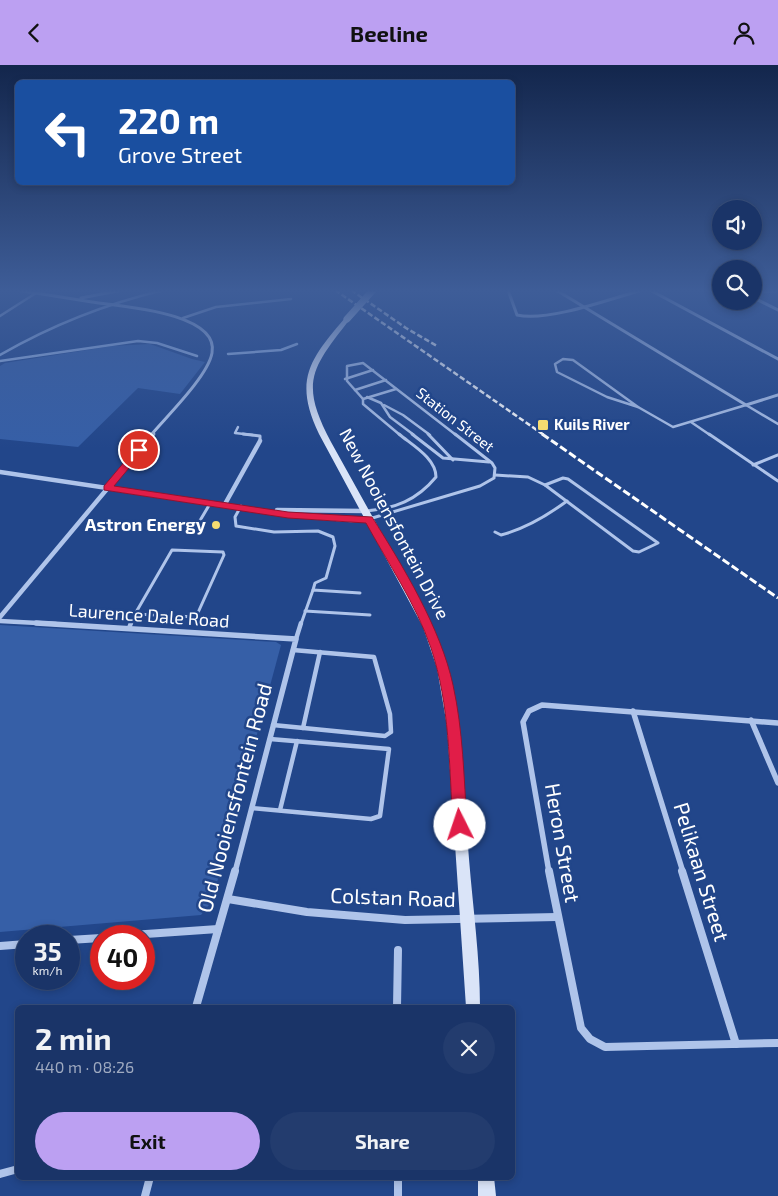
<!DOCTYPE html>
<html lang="en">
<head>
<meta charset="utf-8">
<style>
	:root { --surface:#1a3468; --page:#233c6e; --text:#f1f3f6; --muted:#9faac0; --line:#384f7c; --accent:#bca0f2 }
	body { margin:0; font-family:"Exo 2",sans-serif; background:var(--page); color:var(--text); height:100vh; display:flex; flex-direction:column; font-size:19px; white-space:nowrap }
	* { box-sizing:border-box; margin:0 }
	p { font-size:16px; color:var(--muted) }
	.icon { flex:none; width:28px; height:28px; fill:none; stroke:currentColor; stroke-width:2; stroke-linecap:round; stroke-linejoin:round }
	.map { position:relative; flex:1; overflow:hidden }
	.sheet { position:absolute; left:15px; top:940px; width:500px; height:175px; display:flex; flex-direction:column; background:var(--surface); border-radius:8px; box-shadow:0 2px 8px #0003,0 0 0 1px var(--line) }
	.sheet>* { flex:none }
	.hud { position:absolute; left:15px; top:15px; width:500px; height:105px; border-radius:8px; box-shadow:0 2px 8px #0003,0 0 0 1px var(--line); background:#1a4fa0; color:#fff; overflow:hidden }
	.fabs { position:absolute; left:712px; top:135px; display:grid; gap:10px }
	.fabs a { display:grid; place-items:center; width:50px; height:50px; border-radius:50%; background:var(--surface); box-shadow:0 2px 8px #0003,0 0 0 1px var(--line); font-size:25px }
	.speed { position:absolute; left:15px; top:860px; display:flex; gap:10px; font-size:25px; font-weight:700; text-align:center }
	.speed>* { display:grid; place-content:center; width:65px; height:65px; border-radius:50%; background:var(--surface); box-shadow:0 2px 8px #0003,0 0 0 1px var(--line); line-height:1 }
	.speed small { font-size:12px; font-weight:400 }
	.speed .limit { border:8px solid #d22; background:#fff; color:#111 }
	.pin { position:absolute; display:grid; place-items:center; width:42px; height:42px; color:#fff; margin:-21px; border:2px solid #fff; border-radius:50%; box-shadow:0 1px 5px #0007 }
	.me { position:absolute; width:55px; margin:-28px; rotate:356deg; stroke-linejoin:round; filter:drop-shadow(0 0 4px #0008) }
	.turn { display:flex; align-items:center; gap:18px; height:105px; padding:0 20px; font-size:22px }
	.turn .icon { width:65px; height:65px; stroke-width:2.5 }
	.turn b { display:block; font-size:35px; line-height:42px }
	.round { display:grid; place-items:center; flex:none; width:52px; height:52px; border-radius:26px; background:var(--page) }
	.head { display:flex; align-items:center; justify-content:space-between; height:85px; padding:0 20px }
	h1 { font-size:30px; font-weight:700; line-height:38px }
	.action { display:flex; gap:10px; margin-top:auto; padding:10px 20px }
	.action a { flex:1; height:58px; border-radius:30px; background:var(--accent); color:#111; font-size:20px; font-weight:700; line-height:58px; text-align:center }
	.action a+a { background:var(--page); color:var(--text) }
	header { display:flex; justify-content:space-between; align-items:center; height:65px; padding:0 20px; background:var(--accent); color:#111; font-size:22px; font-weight:700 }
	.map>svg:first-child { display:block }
</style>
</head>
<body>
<header><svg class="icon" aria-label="back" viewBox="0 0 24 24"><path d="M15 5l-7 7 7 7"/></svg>Beeline<svg class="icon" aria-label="person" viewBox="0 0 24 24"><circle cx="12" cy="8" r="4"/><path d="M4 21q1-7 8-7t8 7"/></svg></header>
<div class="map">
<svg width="778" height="1131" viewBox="0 0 778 1131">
	<rect width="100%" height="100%" fill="#22468a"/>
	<!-- green -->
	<g fill="#365fa7">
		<polygon points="150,279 192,294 205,297 180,329 138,323 78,382 0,374 0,301 5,298 112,281"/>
		<polygon points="0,560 276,577 281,580 212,836 201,850 0,867"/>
	</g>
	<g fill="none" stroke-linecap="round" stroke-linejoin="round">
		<!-- stream -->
		<g stroke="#a3beeb" stroke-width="2.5">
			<polyline points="228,289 281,285 297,279"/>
			<path d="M 0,290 C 52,260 105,239 164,225"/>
			<polyline points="0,296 138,276 157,278 197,291"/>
		</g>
		<!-- lane-far2 -->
		<g stroke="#afc4ea" stroke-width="2.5">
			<polyline points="764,227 778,226"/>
			<polyline points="0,251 36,228"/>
			<polyline points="183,253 216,242 291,234"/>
			<polygon points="563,294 573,295 638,342 607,332 557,307 555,299"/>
			<polyline points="345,314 373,305"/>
			<polyline points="396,324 363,334 363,339 400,370"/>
			<polyline points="355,325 386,315"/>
			<polyline points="367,332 381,338 390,352 414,370"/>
			<polyline points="363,334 347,316 347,301 363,298 456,370"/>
			<polyline points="384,340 403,350 430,370"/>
			<polyline points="638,342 673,362 746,340 778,359"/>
			<polyline points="691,357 710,370"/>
			<polyline points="238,362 235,368 253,370"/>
		</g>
		<!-- lane-far1 -->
		<g stroke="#afc4ea" stroke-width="3">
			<polyline points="243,369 260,371 260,376"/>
			<polyline points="412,369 443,393 489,397"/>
			<polyline points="428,369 453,395"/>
			<polyline points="709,369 778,416"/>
			<polyline points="753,400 778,390"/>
			<polyline points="495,410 528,412 545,420"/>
			<polygon points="563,413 568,414 658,478 639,487 633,486 545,420"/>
			<polyline points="241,441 235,452 236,461 274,467 318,466 333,472 335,481 326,513 315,518 313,525"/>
			<path d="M 365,446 C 395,444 417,435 436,412 C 436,393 412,380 399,369"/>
			<polyline points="369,454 480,421 494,413 495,403 492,398 455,369"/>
			<polyline points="195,464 211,437"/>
			<path d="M 495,467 L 501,470 C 524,464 548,450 567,436"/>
			<polygon points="172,485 223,487 224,490 196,552 135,549"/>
			<polyline points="305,546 370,550"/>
			<polyline points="131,559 135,549"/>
			<polyline points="301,559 313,525 360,528"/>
		</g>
		<!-- lane -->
		<g stroke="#afc4ea" stroke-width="4.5">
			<polyline points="129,563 131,558"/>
			<polyline points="296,574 301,558"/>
			<polyline points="273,660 385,671 391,667 390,649 374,592 293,585"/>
			<polyline points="303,663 320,587"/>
			<polyline points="252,743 371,754 380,751 389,684 270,674"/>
			<polyline points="280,745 297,676"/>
		</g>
		<!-- street-far3 -->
		<g stroke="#afc4ea" stroke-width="3">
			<path d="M 17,225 C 42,229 67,233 92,237 C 118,241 220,247 212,288 C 208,311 167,351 151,370"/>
			<path d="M 508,225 L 517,250 C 548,257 610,234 642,225"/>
			<polyline points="556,225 746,340 778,330"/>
			<polyline points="650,225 778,294"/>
			<polyline points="81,233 122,225"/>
			<polyline points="754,233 778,245"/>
		</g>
		<!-- street-far2 -->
		<g stroke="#afc4ea" stroke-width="4.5">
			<polyline points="0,407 288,450 351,455 369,454"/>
			<polyline points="225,439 260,376"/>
			<polyline points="277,445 364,446"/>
			<polyline points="0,552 153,369"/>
			<polyline points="0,556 56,559"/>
		</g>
		<!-- street-far1 -->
		<g stroke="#afc4ea" stroke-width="5.5">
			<polyline points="36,558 296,574 235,807"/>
			<polyline points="633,646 683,807"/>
			<polyline points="751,655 778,718"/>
			<polyline points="549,807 523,657 529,646 542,640 778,658"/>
		</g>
		<!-- street -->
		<g stroke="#afc4ea" stroke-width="8">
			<polyline points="549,806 581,963 590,974 605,982 778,978"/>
			<polyline points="682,806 736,979"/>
			<polyline points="228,834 307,847 405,855 557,852"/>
			<polyline points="117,871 218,864"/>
			<polyline points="69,875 101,873"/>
			<polyline points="0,881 26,879"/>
			<polyline points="196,942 235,806"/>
			<polyline points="397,942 398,885"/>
			<polyline points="0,1109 18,1104"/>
			<polyline points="398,1112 398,1131"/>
			<polyline points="145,1131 150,1112"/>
		</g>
		<!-- secondary -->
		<g fill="#dae4f8" fill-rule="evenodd">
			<path d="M 345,253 L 350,254 C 312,303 299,317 331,377 L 426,548 C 463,624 462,711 469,794 C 473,843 480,893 480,942 L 466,942 L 447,661 L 437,603 L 423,562 L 319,369 C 293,315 310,294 345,253 Z"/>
			<polygon points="478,1112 494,1112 496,1131 478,1131"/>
		</g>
		<!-- rail-far1 -->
		<g stroke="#fff" stroke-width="2.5" stroke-dasharray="5.5 2.5" stroke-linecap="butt">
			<polyline points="335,225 544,370"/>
			<polyline points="351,225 406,263 437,281"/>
		</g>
		<!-- rail -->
		<polyline stroke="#fff" stroke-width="3" stroke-dasharray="8 3" stroke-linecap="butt" points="542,369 778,533"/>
		<!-- secondary-bridge -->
		<polyline stroke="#dae4f8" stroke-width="7" points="347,254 373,225"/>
	</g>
	<!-- sky -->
	<linearGradient id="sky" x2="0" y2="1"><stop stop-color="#13264c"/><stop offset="0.59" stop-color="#3e5d98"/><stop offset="1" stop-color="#3e5d98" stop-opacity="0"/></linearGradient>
	<rect width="778" height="383" fill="url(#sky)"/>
	<!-- route -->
	<path fill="#e11d48" stroke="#92132f" d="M 139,382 L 144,385 L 114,421 L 288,447 L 372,452 C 403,501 441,564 453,620 C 463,665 464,713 467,760 L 465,764 L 460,766 L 455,764 L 453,760 C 449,700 450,640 431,583 C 416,539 388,498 366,458 L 288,453 L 104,425 L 104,421 L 136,383 Z"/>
	<!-- markers -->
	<g fill="#f6dc71" stroke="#22468a" stroke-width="2">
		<rect x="537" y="354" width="12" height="12" rx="2.5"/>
		<circle cx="216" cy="460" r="5"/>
	</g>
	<g text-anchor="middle" stroke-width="5" stroke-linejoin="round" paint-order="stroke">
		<!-- far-street labels -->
		<g font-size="15" fill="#fff" stroke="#22468a">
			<text transform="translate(455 355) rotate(38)" y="5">Station Street</text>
		</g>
		<!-- far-poi labels -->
		<g font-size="15" font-weight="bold" fill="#fff" stroke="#22468a" text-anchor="start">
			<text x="554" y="365">Kuils River</text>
		</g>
		<!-- street labels -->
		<g font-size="18" fill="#fff" stroke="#22468a">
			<text transform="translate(394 459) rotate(62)" y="6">New Nooiensfontein Drive</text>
			<text transform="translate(149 551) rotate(4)" y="6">Laurence Dale Road</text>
		</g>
		<!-- poi labels -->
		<g font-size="18" font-weight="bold" fill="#fff" stroke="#22468a" text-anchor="end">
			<text x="206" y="466">Astron Energy</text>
		</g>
		<!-- near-street labels -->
		<g font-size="21" fill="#fff" stroke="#22468a">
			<text transform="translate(235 733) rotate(-75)" y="7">Old Nooiensfontein Road</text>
			<text transform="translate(562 778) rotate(80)" y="7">Heron Street</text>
			<text transform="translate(701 807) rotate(73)" y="7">Pelikaan Street</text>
			<text transform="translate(393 833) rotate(2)" y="7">Colstan Road</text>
		</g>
	</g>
</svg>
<div class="fabs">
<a><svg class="icon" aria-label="sound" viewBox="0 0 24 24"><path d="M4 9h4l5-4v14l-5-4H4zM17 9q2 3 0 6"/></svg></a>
<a><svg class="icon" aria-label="search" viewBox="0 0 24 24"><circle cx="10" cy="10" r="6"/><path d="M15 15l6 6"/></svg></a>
</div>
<div class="speed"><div>35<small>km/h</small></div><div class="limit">40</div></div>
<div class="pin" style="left:139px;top:385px;background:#d93025"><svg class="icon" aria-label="arrive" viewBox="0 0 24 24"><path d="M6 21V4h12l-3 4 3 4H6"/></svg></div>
<svg class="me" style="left:460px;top:760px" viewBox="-20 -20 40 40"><circle r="19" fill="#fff"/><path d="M0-13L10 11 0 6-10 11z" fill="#e11d48"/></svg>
<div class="hud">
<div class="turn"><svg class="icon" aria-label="left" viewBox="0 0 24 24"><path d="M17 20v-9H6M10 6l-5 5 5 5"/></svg><div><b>220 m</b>Grove Street</div></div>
</div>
<section class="sheet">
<div class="head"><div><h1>2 min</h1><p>440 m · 08:26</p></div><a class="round"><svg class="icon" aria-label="close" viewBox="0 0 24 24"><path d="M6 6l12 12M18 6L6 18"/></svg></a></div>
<div class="action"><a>Exit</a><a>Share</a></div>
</section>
</div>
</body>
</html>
